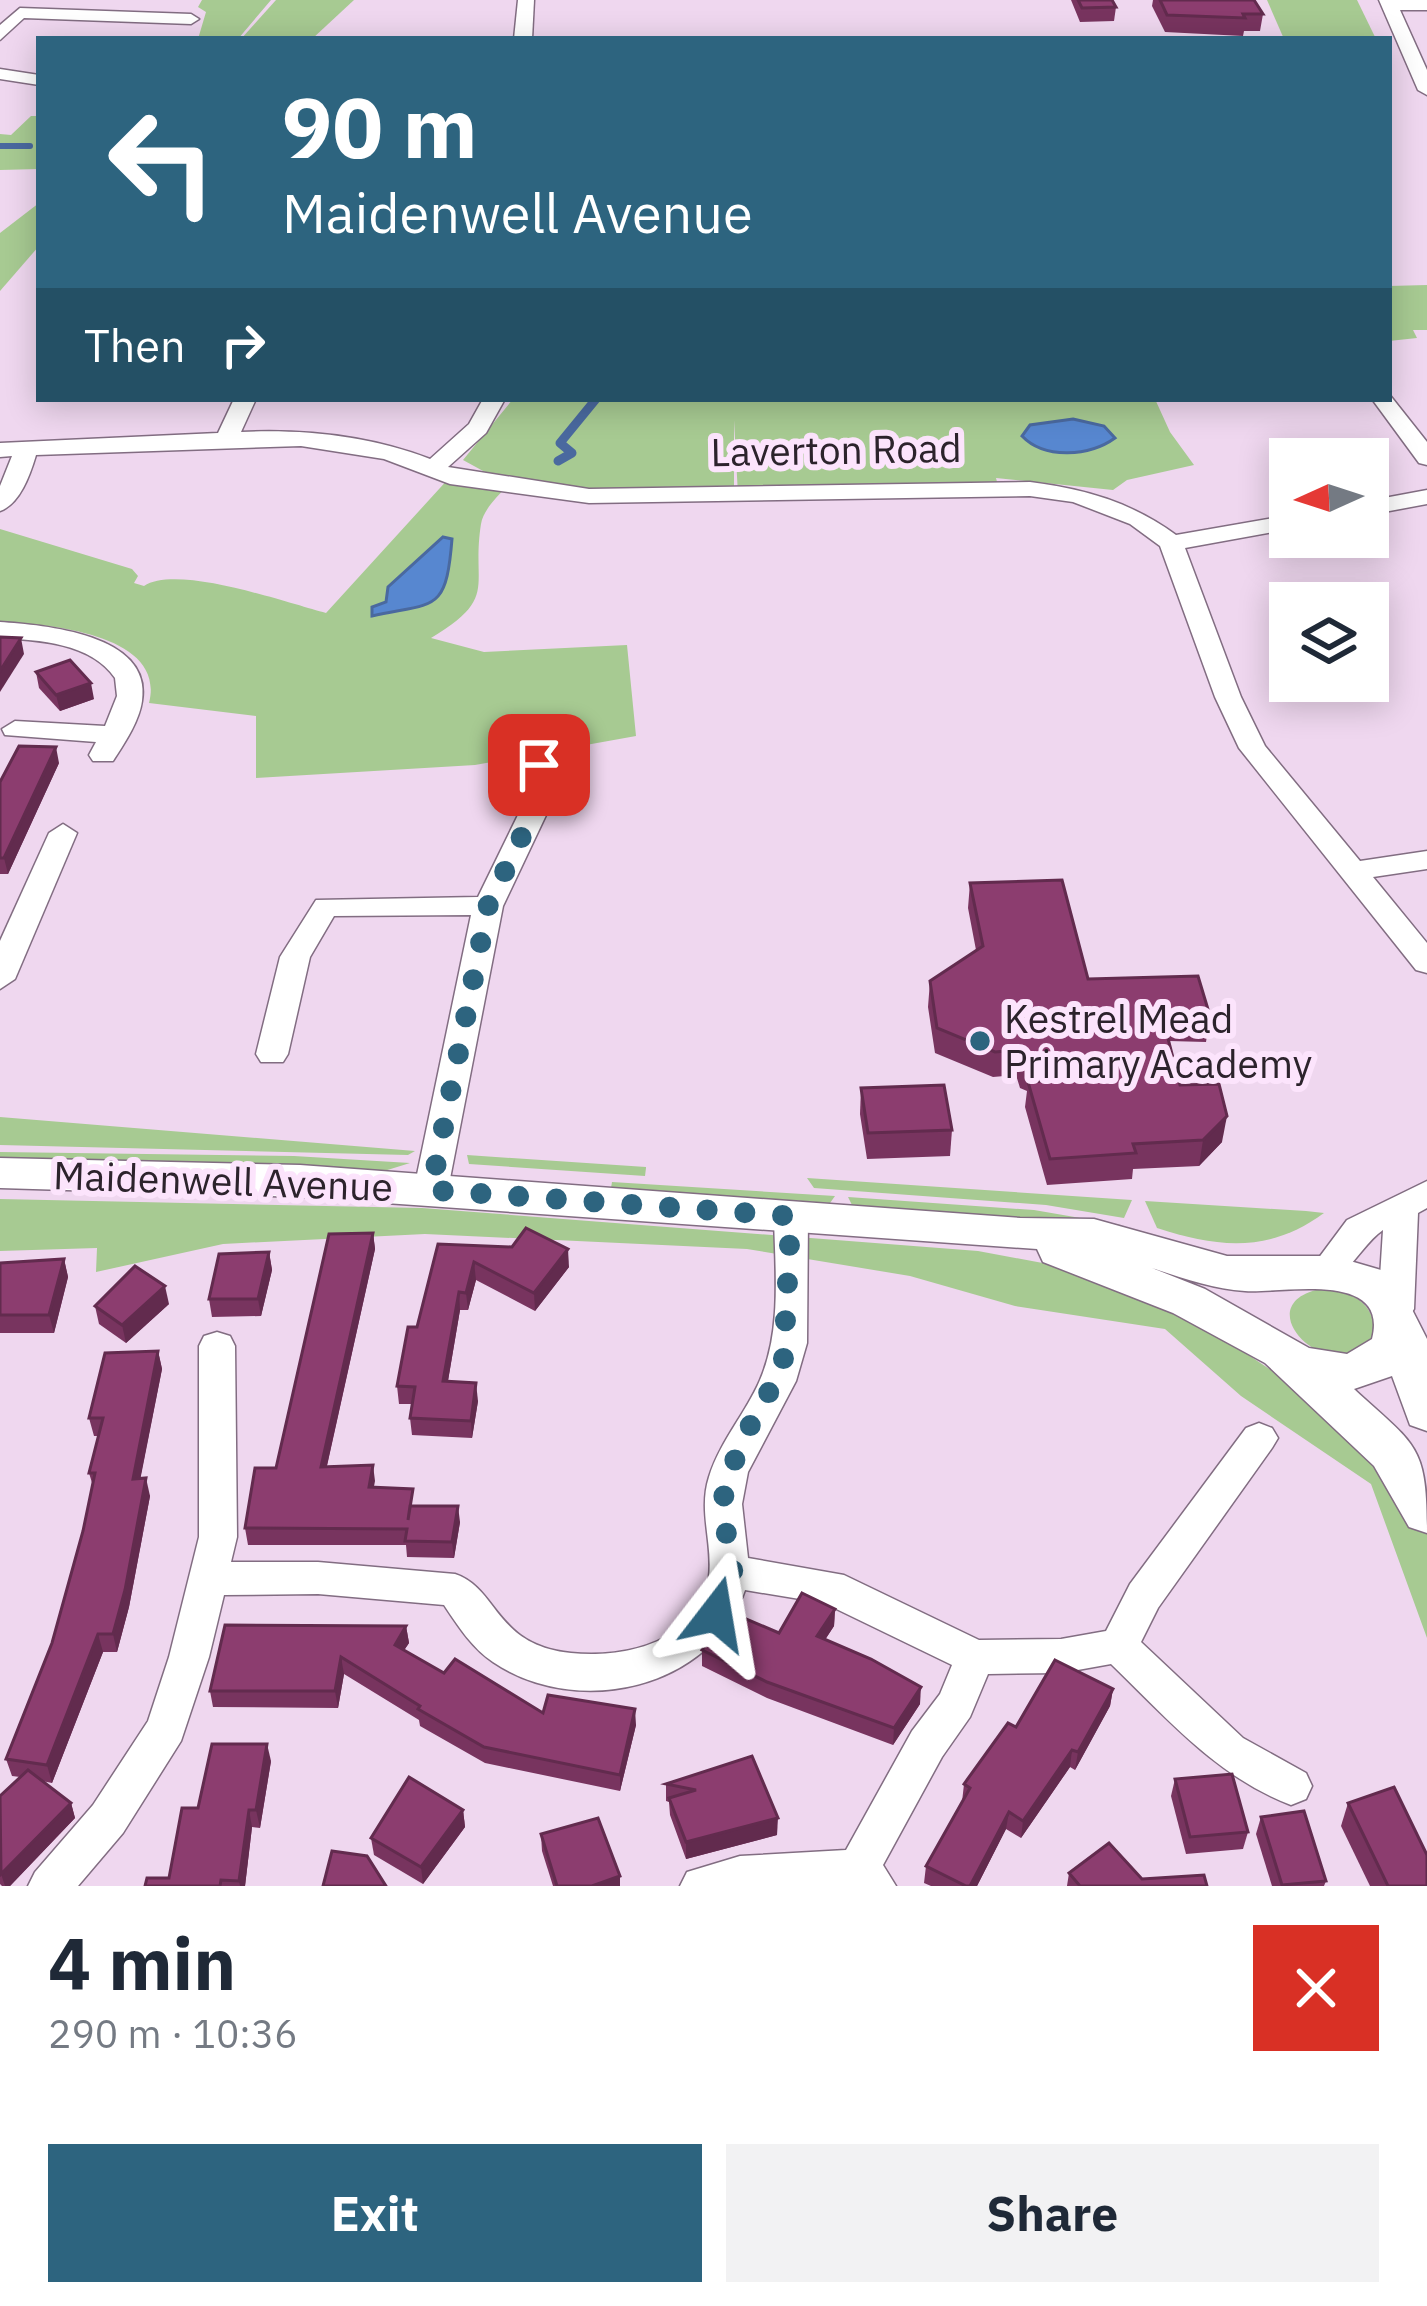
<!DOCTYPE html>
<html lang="en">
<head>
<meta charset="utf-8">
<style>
	:root { --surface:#fff; --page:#f2f2f3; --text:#1f2937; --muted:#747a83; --accent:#2d647f }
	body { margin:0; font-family:"IBM Plex Sans",sans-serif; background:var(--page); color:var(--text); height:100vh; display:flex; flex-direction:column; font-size:45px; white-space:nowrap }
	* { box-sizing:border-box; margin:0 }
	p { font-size:39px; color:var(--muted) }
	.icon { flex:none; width:66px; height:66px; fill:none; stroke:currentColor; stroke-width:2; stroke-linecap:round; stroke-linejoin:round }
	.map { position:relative; height:1886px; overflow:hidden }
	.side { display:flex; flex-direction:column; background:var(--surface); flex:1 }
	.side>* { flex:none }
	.guide { position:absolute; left:36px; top:36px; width:1356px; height:366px; border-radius:0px; box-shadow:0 6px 30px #0003; background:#2d647f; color:#fff; overflow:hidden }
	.needle { width:78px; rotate:267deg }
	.controls { position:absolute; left:1269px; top:438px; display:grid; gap:24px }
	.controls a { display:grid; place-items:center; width:120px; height:120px; border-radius:0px; background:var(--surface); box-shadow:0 6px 30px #0003; font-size:60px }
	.pin { position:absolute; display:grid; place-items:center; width:102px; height:102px; color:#fff; margin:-51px; border-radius:24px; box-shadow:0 6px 18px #0006 }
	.me { position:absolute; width:132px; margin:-66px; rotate:14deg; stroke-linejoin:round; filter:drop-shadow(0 0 9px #0008) }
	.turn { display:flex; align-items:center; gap:42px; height:252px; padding:0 48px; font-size:54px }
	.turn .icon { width:156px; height:156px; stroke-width:2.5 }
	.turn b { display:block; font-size:84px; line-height:102px }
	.then { display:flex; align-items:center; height:114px; padding:0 48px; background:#0003; gap:24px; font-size:45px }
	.round { display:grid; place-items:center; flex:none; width:126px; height:126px; border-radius:0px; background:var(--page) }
	.headline { display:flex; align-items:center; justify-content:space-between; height:204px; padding:0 48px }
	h1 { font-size:72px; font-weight:700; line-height:90px }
	.action { display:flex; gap:24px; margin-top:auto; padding:24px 48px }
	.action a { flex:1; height:138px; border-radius:0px; background:var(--accent); color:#fff; font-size:48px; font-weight:700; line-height:138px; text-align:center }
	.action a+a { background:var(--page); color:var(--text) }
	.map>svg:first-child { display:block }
</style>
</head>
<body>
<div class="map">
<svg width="1427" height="1886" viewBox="0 0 1427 1886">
	<rect width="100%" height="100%" fill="#efd7ef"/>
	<!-- green -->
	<g fill="#a7ca92">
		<polygon points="202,0 271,0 238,39 198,39 206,12 198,7"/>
		<polygon points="276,0 354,0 312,39 241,39"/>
		<polygon points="1267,0 1357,0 1376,39 1284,39"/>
		<polygon points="31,116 39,116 39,169 0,170 0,134 11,135"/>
		<polygon points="39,203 39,246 0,291 0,233"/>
		<polygon points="1427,285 1427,330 1413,330 1417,338 1389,341 1389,286"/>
		<path d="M 513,399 L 1155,399 L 1170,432 L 1194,465 L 1127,480 L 1113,490 L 996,478 L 999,489 L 738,495 L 734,420 L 734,495 L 508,485 C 498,496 483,510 481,524 C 471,588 499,597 431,638 L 484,652 L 627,645 L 636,736 L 475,765 L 256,778 L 256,716 L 149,703 C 167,633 45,624 0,622 L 0,529 L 132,569 L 138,576 L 134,583 L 144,586 C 178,564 287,603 326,613 L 450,477 L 505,483 L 463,460 Z"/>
		<polygon points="0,1117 415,1151 408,1155 0,1145"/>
		<polygon points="0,1152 294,1156 410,1163 381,1172 166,1162 0,1160"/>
		<polygon points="467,1155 646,1167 646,1168 645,1176 469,1164"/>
		<polygon points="807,1178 1132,1200 1124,1218 1046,1205 814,1188"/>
		<polygon points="612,1182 835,1196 830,1203 611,1188"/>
		<polygon points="848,1197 1034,1210 1121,1225 1118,1233 1017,1217 852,1205"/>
		<polygon points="0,1199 422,1208 978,1251 1080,1270 1205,1326 1328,1408 1398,1469 1427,1510 1427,1638 1371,1484 1241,1396 1165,1329 1015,1306 910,1276 747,1249 425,1234 223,1244 96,1272 97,1248 0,1251"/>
		<path d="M 1145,1201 L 1306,1211 L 1324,1213 C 1270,1253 1218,1248 1157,1228 Z"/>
		<path d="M 1320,1289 C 1353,1290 1377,1304 1375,1339 C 1368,1343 1358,1352 1350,1354 C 1309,1366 1255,1303 1320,1289 Z"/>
	</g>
	<!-- water -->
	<g fill="#5787d0" stroke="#4a699f" stroke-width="3">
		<path d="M 1073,419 L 1104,426 L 1115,438 C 1090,456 1045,460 1022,436 L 1030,425 Z"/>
		<path d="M 443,537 L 452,539 C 446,614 435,602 372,616 L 372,607 L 386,602 L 388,587 Z"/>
	</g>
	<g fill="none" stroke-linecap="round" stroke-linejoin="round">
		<!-- stream-far1 -->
		<polyline stroke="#4a699f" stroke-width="6" points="0,146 30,146"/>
		<!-- stream -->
		<polyline stroke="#4a699f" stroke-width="9" points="558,461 572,453 560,443 596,399"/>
		<!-- minor casing -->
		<g stroke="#826d82" stroke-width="3">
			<g id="minor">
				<polygon points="518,0 534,0 532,39 514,39"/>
				<polygon points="1379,0 1427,0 1427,10 1400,10 1427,70 1427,95 1418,90"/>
				<polygon points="20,8 191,14 199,19 191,24 24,18 0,40 0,25"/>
				<polygon points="0,69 39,75 39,85 0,79"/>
				<polygon points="1389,394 1427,442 1427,465 1419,463 1372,399 1389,399"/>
				<path d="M 234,399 L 256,399 L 241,432 C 304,429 370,436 430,459 L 469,424 L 483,399 L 505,399 L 486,433 L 448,467 L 589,489 L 1030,482 C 1085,489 1131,502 1176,535 L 1290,515 L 1290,529 L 1185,548 L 1241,697 L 1265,746 L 1360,861 L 1427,851 L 1427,869 L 1373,877 L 1427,943 L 1427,973 L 1416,970 L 1239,748 L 1215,697 L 1160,546 L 1130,524 L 1073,502 L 1030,496 L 589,503 L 450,484 L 384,459 L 301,446 L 36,455 C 30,475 20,504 0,511 L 0,486 L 12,456 L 0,457 L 0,443 L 218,433 Z"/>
				<polygon points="1427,490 1427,504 1368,515 1368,501"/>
				<path d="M 0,622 C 44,625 153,634 142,701 C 139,722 124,744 113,761 L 93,761 L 89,755 L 96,742 L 5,735 L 2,729 L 15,721 L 105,726 L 117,696 L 115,678 C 91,643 39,640 0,638 Z"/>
				<polygon points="520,732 530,734 553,765 547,813 503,906 448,1189 443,1197 419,1197 414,1189 471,915 334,916 310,957 288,1054 283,1062 261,1062 256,1054 280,957 316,900 478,897 519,813 525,765 506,740"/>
				<polygon points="63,824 77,833 15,979 0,989 0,941 49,833"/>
				<path d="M 1427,1181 L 1427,1208 L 1418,1213 L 1414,1309 L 1408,1318 L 1396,1322 L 1384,1318 L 1378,1309 L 1383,1230 C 1359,1246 1344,1289 1314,1280 L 1309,1271 L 1347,1220 Z"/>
				<path d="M 791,1204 L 803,1207 L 808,1216 L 807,1343 L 796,1381 L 748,1472 L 742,1504 L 748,1558 L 844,1575 L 979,1640 L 1061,1639 L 1106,1631 L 1130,1584 L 1246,1428 L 1259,1423 L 1272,1428 L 1278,1438 L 1272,1448 L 1158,1608 L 1141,1642 L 1243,1738 L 1306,1773 L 1312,1786 L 1306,1799 L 1291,1805 C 1217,1777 1167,1718 1111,1664 L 1061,1673 L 988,1674 L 970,1717 L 942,1757 L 883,1865 L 896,1886 L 680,1886 L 687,1872 L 740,1856 L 846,1850 L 912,1731 L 940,1694 L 952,1665 L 824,1603 L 745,1590 C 712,1689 577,1719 493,1662 C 472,1648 458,1626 444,1605 L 318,1594 L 224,1595 L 209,1657 L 181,1741 L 123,1833 L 78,1886 L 28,1886 L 35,1872 L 93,1805 L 148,1721 L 169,1657 L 199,1537 L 199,1346 L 204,1336 L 217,1332 L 230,1336 L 235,1346 L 237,1537 L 231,1562 L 318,1562 L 455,1574 C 499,1589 494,1645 571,1653 C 625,1659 701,1641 709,1577 C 713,1543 698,1511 709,1477 C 720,1441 746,1413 760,1380 C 782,1329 775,1270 774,1216 L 779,1207 Z"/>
			</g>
		</g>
		<!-- tertiary casing -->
		<g stroke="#826d82" stroke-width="3">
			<path id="tertiary" d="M 0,1158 L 300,1165 L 1020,1218 L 1094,1219 L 1227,1256 L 1333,1256 L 1381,1270 L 1397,1280 L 1427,1339 L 1427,1431 L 1410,1425 L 1392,1376 L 1354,1389 C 1417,1447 1427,1444 1427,1533 L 1409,1527 L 1374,1466 L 1265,1363 L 1173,1313 L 1043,1262 L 1037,1249 L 300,1197 L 0,1188 ZM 1152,1268 C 1182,1278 1213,1289 1245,1291 C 1280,1294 1390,1269 1372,1339 L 1347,1354 L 1309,1348 L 1205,1289 Z"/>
		</g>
		<!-- minor -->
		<use href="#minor" fill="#fff" fill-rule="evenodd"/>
		<!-- tertiary -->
		<use href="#tertiary" fill="#fff" fill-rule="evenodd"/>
	</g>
	<!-- wall -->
	<g fill="#78345f">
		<polygon points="1071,0 1112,0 1116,7 1114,21 1080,22"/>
		<polygon points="1153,0 1254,0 1263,14 1260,31 1244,31 1243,36 1165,32 1152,6"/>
		<polygon points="36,672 94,699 60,711 39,688"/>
		<polygon points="59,763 8,874 0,874 0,782"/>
		<polygon points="970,883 1088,979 1210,1016 1206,1042 1169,1041 1180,1085 1222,1142 1199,1166 1133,1169 1132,1179 1047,1185 1025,1107 1027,1091 1020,1088 1016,1075 993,1077 935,1053 928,1007 930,981 976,950 968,908"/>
		<polygon points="861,1088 952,1130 950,1156 867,1159 860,1114"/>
		<polygon points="373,1233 375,1249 327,1466 373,1465 374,1487 414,1506 460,1522 454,1558 407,1557 406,1545 248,1545 245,1528 276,1468"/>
		<polygon points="438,1244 569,1267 535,1311 476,1280 468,1310 460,1310 448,1381 478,1401 472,1438 412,1435 410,1418 412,1404 399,1404 397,1386 417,1327"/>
		<polygon points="269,1252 272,1270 261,1316 212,1317 209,1299"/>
		<polygon points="64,1259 68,1277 54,1333 0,1333 0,1263"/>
		<polygon points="169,1304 126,1343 99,1324 95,1306"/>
		<polygon points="158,1351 162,1369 140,1479 150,1496 129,1607 117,1652 103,1652 52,1783 42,1781 71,1803 75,1818 10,1886 2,1886 0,1884 0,1796 20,1777 12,1776 6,1759 52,1643 83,1531 93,1486 89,1473 99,1436 94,1436 89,1418"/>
		<polygon points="835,1609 834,1626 825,1640 920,1704 893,1745 767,1698 702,1666 702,1650 779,1633"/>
		<polygon points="406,1626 409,1643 404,1650 444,1673 543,1713 636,1725 620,1791 485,1763 420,1726 419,1720 344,1674 338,1708 213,1707 210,1691"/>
		<polygon points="1113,1689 1110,1706 1075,1770 1070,1767 1021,1838 1006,1829 977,1886 931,1886 924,1883 926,1866 962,1802 964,1784 1016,1727"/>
		<polygon points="752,1756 777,1835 686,1859 670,1815 669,1802 666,1801 666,1784"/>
		<polygon points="271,1761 260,1828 252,1827 245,1886 145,1886 169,1878"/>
		<polygon points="1175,1779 1248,1832 1243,1849 1186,1854 1171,1796"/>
		<polygon points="1348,1803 1427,1886 1370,1886 1341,1826"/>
		<polygon points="463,1810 465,1827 423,1884 374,1855 371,1838"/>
		<polygon points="1261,1817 1326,1881 1324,1886 1272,1886 1256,1834"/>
		<polygon points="541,1834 620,1886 553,1886 542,1851"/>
		<polygon points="1069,1873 1142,1879 1207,1886 1067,1886"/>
	</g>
	<!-- shaded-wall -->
	<g fill="#622b4e">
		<polygon points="21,638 24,654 0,692 0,671"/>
		<polygon points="91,683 94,699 60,711 56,695"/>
		<polygon points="56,747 59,763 8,874 4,858"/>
		<polygon points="1227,1116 1222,1142 1199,1166 1203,1140"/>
		<polygon points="373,1233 375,1249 323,1483 321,1467"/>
		<polygon points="568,1249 569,1267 535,1311 534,1293"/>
		<polygon points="269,1252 272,1270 261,1316 258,1299"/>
		<polygon points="64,1259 68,1277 54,1333 49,1315"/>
		<polygon points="474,1262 476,1280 468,1310 466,1293"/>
		<polygon points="165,1286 169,1304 126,1343 122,1325"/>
		<polygon points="459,1292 460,1310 445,1398 443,1381"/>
		<polygon points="158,1351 162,1369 137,1496 133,1479"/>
		<polygon points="476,1383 478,1401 472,1438 471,1421"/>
		<polygon points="373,1465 375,1481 371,1503 369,1487"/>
		<polygon points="146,1478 150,1496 129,1607 117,1652 113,1634"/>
		<polygon points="458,1506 460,1522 454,1558 452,1542"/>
		<polygon points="835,1609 834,1626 816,1653 817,1636"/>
		<polygon points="406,1626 409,1643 397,1661 395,1645"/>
		<polygon points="98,1634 103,1652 52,1783 47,1765"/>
		<polygon points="341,1657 344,1674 338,1708 335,1691"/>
		<polygon points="921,1687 920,1704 893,1745 894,1728"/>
		<polygon points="1113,1689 1110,1706 1075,1770 1078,1752"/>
		<polygon points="635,1709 636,1725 620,1791 620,1775"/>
		<polygon points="267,1744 271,1761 260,1828 256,1810"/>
		<polygon points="1072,1750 1070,1767 1021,1838 1023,1821"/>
		<polygon points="71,1803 75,1818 10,1886 5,1886 1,1874"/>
		<polygon points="249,1810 252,1827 245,1886 240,1886 239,1881"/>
		<polygon points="463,1810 465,1827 423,1884 421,1867"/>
		<polygon points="1009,1812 1006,1829 977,1886 970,1886"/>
		<polygon points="778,1818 777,1835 686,1859 686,1842"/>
		<polygon points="620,1876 620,1886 592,1886"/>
	</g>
	<!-- building -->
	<g fill="#8c3d6f" stroke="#622b4e" stroke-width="3">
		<polygon points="1078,0 1112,0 1116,7 1082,8"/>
		<polygon points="1160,0 1254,0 1263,14 1243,14 1245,18 1167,15"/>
		<polygon points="0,637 21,638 0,671"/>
		<polygon points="70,660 91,683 56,695 36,672"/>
		<polygon points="19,746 56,747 4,858 0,858 0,782"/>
		<polygon points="1062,880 1088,979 1198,976 1210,1016 1162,1015 1180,1085 1219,1084 1227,1116 1203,1140 1133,1144 1136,1153 1050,1159 1028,1082 1065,1080 1023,1063 1019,1050 995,1052 937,1028 930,981 983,946 970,883"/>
		<polygon points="944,1085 952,1130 868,1133 861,1088"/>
		<polygon points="526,1228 568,1249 534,1293 474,1262 466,1293 459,1292 443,1381 476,1383 471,1421 410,1418 415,1387 397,1386 408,1327 417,1327 438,1244 512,1247"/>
		<polygon points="373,1233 321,1467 373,1465 369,1487 413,1489 408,1520 410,1506 458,1506 452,1542 405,1541 407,1529 245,1528 255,1468 276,1468 329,1234"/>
		<polygon points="269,1252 258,1299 209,1299 219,1254"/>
		<polygon points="64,1259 49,1315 0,1315 0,1263"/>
		<polygon points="135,1266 165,1286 122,1325 95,1306"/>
		<polygon points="158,1351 133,1479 146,1478 125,1590 113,1634 98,1634 47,1765 6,1759 52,1643 83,1531 95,1473 89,1473 103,1418 89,1418 105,1353"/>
		<polygon points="802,1593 835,1609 817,1636 871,1659 921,1687 894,1728 767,1682 702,1650 730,1612 779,1633"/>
		<polygon points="225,1625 406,1626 395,1645 444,1673 455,1659 543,1713 548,1695 635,1709 620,1775 484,1747 418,1709 420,1706 341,1657 335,1691 210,1691"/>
		<polygon points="1055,1660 1113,1689 1078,1752 1072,1750 1023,1821 1009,1812 970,1886 966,1886 926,1866 970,1788 964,1784 1008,1723 1016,1727"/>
		<polygon points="212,1744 267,1744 256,1810 249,1810 239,1881 221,1880 220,1886 145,1886 147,1878 169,1878 182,1808 198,1808"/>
		<polygon points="752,1756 778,1818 686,1842 669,1798 696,1790 666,1784"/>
		<polygon points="28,1770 71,1803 1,1874 0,1796"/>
		<polygon points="1232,1774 1248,1832 1190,1837 1175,1779"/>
		<polygon points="409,1777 463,1810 421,1867 371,1838"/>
		<polygon points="1394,1787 1427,1855 1427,1886 1388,1886 1348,1803"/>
		<polygon points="1304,1811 1326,1881 1282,1885 1261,1817"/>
		<polygon points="598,1818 620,1876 592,1886 557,1886 541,1834"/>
		<polygon points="1109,1843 1142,1879 1204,1875 1207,1886 1080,1886 1069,1873"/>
		<polygon points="332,1851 367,1856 386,1886 323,1886"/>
	</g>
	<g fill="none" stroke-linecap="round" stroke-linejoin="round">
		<!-- route -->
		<polyline stroke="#2d647f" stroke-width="21" stroke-dasharray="0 37.8" points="539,765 533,813 488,906 431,1190 791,1216 783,1367 745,1435 726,1482 722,1508 733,1572 716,1614"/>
	</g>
	<!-- markers -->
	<circle fill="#2d647f" stroke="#fce4fc" stroke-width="4.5" cx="980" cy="1041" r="12"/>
	<g text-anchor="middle" stroke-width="12" stroke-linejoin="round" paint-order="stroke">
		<!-- street labels -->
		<g font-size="39" fill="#2c232c" stroke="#fce4fc">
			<text transform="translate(836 450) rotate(-1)" y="14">Laverton Road</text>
			<text transform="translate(223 1181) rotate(2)" y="14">Maidenwell Avenue</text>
		</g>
		<!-- poi labels -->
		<g font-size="39" fill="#2c232c" stroke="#fce4fc" text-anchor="start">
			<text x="1004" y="1033">Kestrel Mead<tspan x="1004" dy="45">Primary Academy</tspan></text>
		</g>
	</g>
</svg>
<div class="controls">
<a><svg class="needle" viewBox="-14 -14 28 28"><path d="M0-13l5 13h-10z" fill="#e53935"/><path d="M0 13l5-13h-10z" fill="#747a83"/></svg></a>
<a><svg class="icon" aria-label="layers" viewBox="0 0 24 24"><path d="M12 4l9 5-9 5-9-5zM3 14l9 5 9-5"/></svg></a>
</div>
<div class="pin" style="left:539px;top:765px;background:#d93025"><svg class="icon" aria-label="arrive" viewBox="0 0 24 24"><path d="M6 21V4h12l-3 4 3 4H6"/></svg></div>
<svg class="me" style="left:716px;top:1614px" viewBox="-20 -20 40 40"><path d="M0-17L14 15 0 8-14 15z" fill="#2d647f" stroke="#fff" stroke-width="4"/></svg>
<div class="guide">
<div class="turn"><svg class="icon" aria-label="left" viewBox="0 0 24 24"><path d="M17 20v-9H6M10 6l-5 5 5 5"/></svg><div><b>90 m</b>Maidenwell Avenue</div></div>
<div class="then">Then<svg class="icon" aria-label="right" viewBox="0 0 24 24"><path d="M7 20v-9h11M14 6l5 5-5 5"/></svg></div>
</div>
</div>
<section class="side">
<div class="headline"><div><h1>4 min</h1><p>290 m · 10:36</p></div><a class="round" style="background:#d93025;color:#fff"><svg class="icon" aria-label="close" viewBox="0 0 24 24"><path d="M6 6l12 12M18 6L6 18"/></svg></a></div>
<div class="action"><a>Exit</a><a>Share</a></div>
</section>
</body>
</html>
